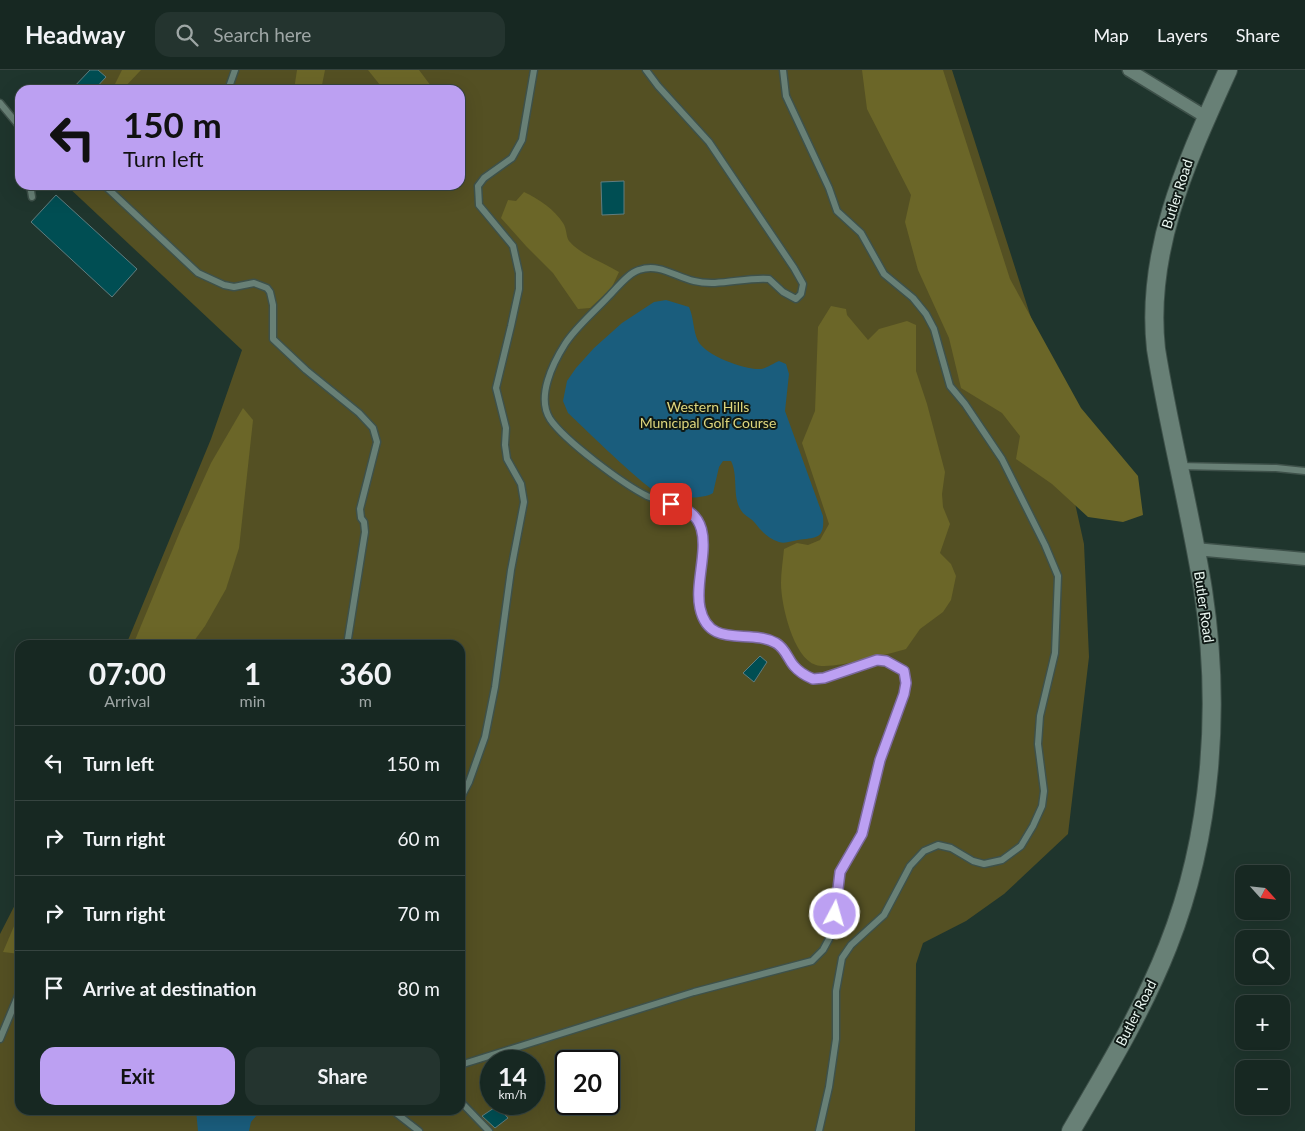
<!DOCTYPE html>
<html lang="en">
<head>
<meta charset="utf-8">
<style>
	:root { --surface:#172822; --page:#24342f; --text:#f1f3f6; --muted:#9ea6a5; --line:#364440; --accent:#bca0f2 }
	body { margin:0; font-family:Lato,sans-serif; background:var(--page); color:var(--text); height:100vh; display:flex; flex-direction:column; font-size:19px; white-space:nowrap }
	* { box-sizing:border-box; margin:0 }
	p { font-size:16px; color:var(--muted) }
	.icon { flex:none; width:28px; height:28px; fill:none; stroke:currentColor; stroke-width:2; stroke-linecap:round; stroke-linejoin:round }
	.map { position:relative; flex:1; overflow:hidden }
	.side { position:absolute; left:15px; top:570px; width:450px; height:475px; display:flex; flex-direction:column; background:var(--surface); border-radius:15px; box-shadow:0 5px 20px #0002,0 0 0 1px var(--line) }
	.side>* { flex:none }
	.guide { position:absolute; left:15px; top:15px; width:450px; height:105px; border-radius:15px; box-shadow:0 5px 20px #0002,0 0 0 1px var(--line); background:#bca0f2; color:#111; overflow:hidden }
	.needle { width:32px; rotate:117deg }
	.fabs { position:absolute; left:1235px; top:795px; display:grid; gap:10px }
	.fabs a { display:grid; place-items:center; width:55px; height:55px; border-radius:10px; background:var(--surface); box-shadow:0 5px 20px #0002,0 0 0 1px var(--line); font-size:25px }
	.speed { position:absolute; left:480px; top:980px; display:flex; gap:10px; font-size:25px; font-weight:700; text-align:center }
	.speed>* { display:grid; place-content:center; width:65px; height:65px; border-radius:50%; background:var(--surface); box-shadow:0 5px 20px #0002,0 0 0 1px var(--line); line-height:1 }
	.speed small { font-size:12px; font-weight:400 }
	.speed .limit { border:2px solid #111; border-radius:8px; background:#fff; color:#111 }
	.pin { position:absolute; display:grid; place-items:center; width:42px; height:42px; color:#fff; margin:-21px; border-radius:10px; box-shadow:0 2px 8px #0006 }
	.me { position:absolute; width:55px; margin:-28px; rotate:6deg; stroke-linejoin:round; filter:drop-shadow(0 0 4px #0008) }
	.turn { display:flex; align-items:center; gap:18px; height:105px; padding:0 25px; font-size:22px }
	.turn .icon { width:65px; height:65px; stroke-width:2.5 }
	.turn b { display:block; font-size:35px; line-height:42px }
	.eta { display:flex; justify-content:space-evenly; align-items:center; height:85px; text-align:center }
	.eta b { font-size:30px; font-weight:700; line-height:35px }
	.cta { display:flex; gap:10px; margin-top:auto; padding:10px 25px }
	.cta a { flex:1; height:58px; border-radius:15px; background:var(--accent); color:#111; font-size:20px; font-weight:700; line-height:58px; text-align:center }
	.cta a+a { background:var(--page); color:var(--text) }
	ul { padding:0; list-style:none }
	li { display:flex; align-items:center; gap:15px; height:75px; padding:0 25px; border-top:1px solid var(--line) }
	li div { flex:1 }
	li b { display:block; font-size:19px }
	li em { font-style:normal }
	header { display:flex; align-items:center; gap:30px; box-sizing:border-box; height:70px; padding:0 25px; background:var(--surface); border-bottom:1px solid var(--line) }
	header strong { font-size:24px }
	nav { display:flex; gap:28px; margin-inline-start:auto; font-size:18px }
	.search { width:350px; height:45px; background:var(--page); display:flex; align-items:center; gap:12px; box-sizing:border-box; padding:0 18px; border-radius:15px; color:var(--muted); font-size:19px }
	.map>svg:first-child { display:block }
</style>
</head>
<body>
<header>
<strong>Headway</strong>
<div class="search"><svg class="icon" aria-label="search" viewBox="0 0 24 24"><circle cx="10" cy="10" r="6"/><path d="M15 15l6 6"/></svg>Search here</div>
<nav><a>Map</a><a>Layers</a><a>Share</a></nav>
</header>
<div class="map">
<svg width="1305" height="1061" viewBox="0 0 1305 1061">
	<rect width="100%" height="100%" fill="#1f352d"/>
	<!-- green -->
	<path fill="#545023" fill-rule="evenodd" d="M 90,0 L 952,0 L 1041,279 L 1084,474 L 1089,587 L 1068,764 L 1004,824 L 966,851 L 923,873 L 916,894 L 915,1061 L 0,1061 L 0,864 L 20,825 L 20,1040 L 460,1040 L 460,575 L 126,575 L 211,369 L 242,280 L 66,115 L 460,115 L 460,20 L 81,20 ZM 491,991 L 534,991 L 534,1034 L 491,1034 ZM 566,991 L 609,991 L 609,1034 L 566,1034 Z"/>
	<!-- forest -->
	<g fill="#6b6628">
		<polygon points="122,0 141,0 122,20 112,20"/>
		<polygon points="297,0 325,0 321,20 294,20"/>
		<polygon points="368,0 419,0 434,20 384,20"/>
		<polygon points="862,0 943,0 1010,209 1081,338 1138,406 1143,445 1123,452 1088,447 1052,414 1016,389 1020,366 1002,343 961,318 949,268 918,200 905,152 911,125 867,39"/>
		<path d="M 524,122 C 539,129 555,140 563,153 C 567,159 566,167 569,171 C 582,186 603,192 619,202 L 611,219 L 590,238 L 578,239 L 553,203 L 526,176 L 501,148 L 508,130 L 516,131 Z"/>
		<path d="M 831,236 L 846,239 L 847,245 L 868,270 L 879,259 L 907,251 L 916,255 L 916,301 L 927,334 L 945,402 L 942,424 L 943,437 L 950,454 L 940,483 L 951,494 L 956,506 L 951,530 L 943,542 L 920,559 L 906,579 C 888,584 831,600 816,595 C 793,588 781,534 781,513 C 781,502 783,490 784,479 L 797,473 L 808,475 L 820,470 L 829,454 L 802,373 L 815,341 L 818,257 Z"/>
		<polygon points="243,338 253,350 239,478 226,519 205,556 191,575 133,575 181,459 211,393"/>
		<polygon points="20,842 20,884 3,882"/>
	</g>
	<!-- water -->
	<g fill="#1a5d7d">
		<path d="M 666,230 L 689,237 C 694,248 693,261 698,271 C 706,286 745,300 761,299 C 767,298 774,293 779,291 L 786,294 L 789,304 L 785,341 L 823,446 C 825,470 816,467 798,470 C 792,471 785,474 779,472 C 768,468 762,462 755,453 C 752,449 747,447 743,443 C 731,429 739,407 731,391 L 723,391 L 719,397 L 713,423 C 702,430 673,428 660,424 C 648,421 582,356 568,343 L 563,331 L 567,311 L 576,298 L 594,278 L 622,253 L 654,232 Z"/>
		<polygon points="196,1040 261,1040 251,1052 249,1061 198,1061"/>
	</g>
	<!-- building -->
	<g fill="#004e53" stroke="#617d7f">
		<polygon points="90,0 98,0 106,7 94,20 71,20"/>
		<polygon points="624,111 624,144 602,145 601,112"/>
		<polygon points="56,125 137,199 112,227 31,152"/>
		<polygon points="760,586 767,592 754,612 743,603"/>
		<polygon points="497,1036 508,1048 495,1058 482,1046"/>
	</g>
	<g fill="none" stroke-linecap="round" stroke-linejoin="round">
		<!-- service casing -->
		<g stroke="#3e514a" stroke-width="9">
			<g id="service">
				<polyline points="783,0 786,26 829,118 837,141 861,163 884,204 913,228 926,244 934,259 950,316 965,334 1002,389 1045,475 1058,506 1055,583 1040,646 1038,674 1044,721 1042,736 1033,756 1021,776 1002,790 984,794 973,791 951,778 938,775 924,781 910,796 884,845 851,875 842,888 836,921 836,969 829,1017 819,1061"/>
				<polyline points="228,20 235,0"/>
				<polyline points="0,33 20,57"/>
				<polyline points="30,115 32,127"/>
				<polyline points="104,115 198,203 224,215 234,217 254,213 267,218 270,222 273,235 273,269 306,300 359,343 373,358 377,372 360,439 361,448 364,452 365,462 347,575"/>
				<polyline points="1179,396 1276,398 1305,401"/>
				<polyline points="460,729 469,712 485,667 495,617 511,500 524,432 521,414 507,389 505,375 506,358 496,318 511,256 519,219 519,203 513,176 479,135 478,116 484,108 512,88 522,70 534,0"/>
				<polyline points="0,969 20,921"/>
				<path d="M 460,995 L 694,922 L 812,891 L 823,880 L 829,869 L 835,844 L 840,802 L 862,764 L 880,690 L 904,624 L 906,613 L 904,601 L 896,595 L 877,590 L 824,608 L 813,609 C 806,606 799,602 794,596 C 786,587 786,577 773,572 C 753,564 723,573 707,556 C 684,531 719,475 692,444 C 682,431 662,433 647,426 C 623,414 565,371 550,349 C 536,327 553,293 565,274 C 576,257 594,242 608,227 C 617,218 628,203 639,200 C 660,193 675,207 694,211 C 718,217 744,207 769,209 L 783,222 L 796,229 L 801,224 L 803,214 L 794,198 L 709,72 L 658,16 L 646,0"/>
				<polyline points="460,1031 489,1061"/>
				<polyline points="392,1040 419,1061"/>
			</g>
		</g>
		<!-- minor casing -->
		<g stroke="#3e514a" stroke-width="15">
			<g id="minor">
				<polyline points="1129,0 1206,47"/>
				<polyline points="1195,479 1305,489"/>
			</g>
		</g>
		<!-- secondary casing -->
		<g stroke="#3e514a" stroke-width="20">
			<path id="secondary" d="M 1071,1061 C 1106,1001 1143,940 1168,876 C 1212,765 1221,637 1203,520 C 1190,439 1169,360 1156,279 C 1145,179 1188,89 1228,0"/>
		</g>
		<!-- service -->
		<use href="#service" stroke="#688076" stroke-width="6"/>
		<!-- minor -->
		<use href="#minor" stroke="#688076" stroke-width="12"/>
		<!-- secondary -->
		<use href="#secondary" stroke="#688076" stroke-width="18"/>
	</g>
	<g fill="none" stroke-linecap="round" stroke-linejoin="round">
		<!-- route casing -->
		<g stroke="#7a689d" stroke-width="12">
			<path id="route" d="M 671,434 C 726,446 692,503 700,538 C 709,580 749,558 776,573 C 786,579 787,588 794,596 C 799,602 806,606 813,609 L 824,608 L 877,590 L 886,591 L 904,601 L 906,613 L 904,624 L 880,690 L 862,764 L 840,802 L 835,844"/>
		</g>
		<!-- route -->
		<use href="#route" stroke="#bca0f2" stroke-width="9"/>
	</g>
	<g text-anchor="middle" stroke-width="4" stroke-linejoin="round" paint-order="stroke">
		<!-- street labels -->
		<g font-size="14" fill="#ebf8f2" stroke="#101a16">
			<text transform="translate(1177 124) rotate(-72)" y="5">Butler Road</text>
			<text transform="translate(1204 537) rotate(82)" y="5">Butler Road</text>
			<text transform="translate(1136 943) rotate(-63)" y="5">Butler Road</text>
		</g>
		<!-- park labels -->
		<g font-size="14" fill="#dfd77d" stroke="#101a16">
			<text x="708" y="342">Western Hills<tspan x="708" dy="16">Municipal Golf Course</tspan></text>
		</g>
	</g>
</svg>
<div class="fabs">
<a><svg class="needle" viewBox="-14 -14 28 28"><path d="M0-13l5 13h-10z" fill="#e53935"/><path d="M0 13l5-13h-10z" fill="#9ea6a5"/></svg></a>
<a><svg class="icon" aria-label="search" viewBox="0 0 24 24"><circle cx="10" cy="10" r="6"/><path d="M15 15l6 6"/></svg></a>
<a>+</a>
<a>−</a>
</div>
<div class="speed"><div>14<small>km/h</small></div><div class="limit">20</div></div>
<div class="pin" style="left:671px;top:434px;background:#d93025"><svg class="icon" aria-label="arrive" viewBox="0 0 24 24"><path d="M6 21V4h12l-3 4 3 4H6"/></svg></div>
<svg class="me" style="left:835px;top:844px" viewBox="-20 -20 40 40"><circle r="17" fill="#bca0f2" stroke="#fff" stroke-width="3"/><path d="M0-11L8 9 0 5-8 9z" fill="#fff"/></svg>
<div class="guide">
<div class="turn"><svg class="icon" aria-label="left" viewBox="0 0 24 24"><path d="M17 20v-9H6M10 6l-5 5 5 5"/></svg><div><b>150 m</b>Turn left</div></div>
</div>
<section class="side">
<div class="eta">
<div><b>07:00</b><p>Arrival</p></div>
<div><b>1</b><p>min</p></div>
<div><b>360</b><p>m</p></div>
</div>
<ul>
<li><svg class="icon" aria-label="left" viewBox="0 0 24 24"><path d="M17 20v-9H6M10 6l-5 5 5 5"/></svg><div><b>Turn left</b></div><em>150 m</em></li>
<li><svg class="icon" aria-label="right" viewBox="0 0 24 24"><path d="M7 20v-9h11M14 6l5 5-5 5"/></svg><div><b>Turn right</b></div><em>60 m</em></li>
<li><svg class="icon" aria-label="right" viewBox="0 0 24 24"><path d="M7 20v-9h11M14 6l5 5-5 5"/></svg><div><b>Turn right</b></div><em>70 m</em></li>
<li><svg class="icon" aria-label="arrive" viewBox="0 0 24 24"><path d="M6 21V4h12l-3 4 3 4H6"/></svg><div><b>Arrive at destination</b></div><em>80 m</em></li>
</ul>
<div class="cta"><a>Exit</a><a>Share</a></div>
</section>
</div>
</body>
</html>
